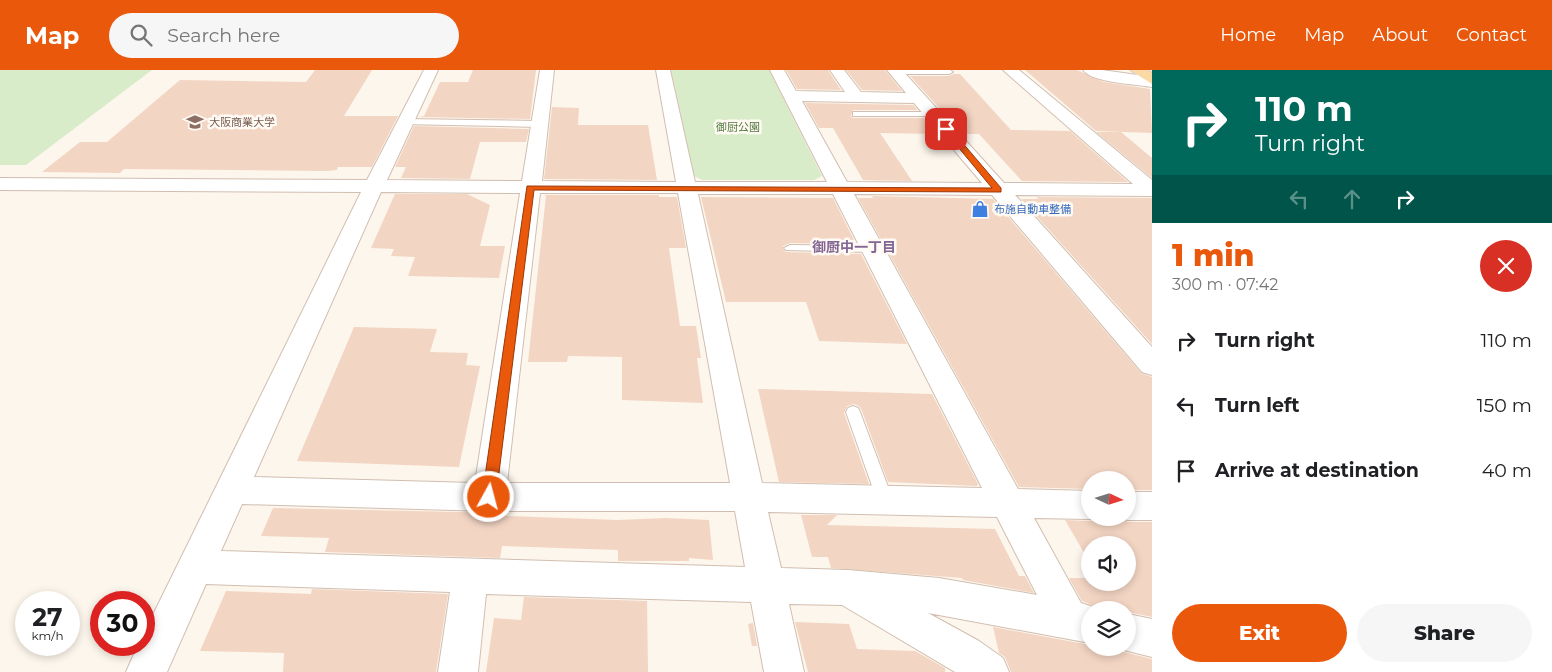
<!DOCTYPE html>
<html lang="en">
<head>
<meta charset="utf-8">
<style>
	:root { --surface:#fff; --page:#f6f6f6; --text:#202124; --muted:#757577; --accent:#ea580c }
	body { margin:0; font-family:Montserrat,"Noto Sans JP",sans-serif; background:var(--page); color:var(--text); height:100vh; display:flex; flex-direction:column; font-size:19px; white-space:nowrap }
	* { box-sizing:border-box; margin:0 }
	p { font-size:16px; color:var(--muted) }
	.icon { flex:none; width:28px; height:28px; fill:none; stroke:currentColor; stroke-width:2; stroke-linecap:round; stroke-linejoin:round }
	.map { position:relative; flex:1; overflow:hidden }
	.panel { display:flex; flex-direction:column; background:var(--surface); width:400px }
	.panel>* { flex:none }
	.hud { background:#00695c; color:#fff; overflow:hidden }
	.needle { width:32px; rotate:94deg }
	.controls { position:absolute; left:1081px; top:401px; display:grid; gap:10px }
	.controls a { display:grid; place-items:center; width:55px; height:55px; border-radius:50%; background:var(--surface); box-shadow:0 2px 8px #0003; font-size:25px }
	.speed { position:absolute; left:15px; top:521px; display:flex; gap:10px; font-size:25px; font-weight:700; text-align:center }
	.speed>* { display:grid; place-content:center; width:65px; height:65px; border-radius:50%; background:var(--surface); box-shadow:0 2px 8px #0003; line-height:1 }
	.speed small { font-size:12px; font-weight:400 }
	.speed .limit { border:8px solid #d22; background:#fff; color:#111 }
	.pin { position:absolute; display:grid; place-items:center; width:42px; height:42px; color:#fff; margin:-21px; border-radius:10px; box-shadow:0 2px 8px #0006 }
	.me { position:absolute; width:55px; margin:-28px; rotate:7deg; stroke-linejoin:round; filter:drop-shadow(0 0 4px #0008) }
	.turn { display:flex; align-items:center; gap:18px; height:105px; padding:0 20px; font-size:22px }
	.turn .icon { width:65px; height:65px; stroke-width:2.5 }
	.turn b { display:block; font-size:35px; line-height:42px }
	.lanes { display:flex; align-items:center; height:48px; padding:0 20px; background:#0003; justify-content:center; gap:25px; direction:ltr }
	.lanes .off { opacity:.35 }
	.round { display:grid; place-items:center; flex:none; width:52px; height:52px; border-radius:26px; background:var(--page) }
	.headline { display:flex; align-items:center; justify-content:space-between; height:85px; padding:0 20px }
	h1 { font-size:30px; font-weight:800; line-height:38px; color:var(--accent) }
	.button { display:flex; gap:10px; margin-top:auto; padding:10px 20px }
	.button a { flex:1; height:58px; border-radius:30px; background:var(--accent); color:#fff; font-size:20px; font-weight:800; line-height:58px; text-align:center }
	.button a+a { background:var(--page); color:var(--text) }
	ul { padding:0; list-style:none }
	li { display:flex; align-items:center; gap:15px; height:65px; padding:0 20px }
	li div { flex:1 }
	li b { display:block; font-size:19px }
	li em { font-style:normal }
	header { display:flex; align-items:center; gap:30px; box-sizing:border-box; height:70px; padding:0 25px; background:var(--accent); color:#fff }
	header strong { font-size:24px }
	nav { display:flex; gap:28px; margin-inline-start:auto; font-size:18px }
	.search { width:350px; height:45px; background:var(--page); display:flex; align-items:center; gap:12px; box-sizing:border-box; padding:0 18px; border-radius:28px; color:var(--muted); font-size:19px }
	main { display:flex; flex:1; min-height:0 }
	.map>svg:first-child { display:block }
</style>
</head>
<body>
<header>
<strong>Map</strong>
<div class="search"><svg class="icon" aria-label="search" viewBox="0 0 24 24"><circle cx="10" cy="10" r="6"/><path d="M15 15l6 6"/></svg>Search here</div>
<nav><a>Home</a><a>Map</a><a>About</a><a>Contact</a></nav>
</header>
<main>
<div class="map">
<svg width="1152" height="602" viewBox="0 0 1152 602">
	<rect width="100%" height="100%" fill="#fdf6ec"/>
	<!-- green -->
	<g fill="#d8ecc9">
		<polygon points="0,0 152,0 26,95 0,95"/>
		<polygon points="671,0 769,0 822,106 814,110 702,110 694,106"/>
	</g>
	<!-- building -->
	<g fill="#f3d5c3">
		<polygon points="315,0 372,0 344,46 398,46 372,97 338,97 337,100 327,101 124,99 120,103 42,102 80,72 107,72 180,10 306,12"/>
		<polygon points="473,0 536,0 530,49 418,47 424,46 440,12 468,12"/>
		<polygon points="786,0 828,0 841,20 797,19"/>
		<polygon points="846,0 885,0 902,21 862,20"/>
		<polygon points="1025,0 1077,0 1104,12 1150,19 1152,63 1096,61"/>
		<polygon points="954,4 960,4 1011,60 1070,61 1128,112 1022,111 979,64 963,64 910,6 949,6"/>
		<polygon points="805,33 913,35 918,40 853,40 851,46 853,48 924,48 938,64 880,63 912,111 863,110 833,58 819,58"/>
		<polygon points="552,37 579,38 578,55 648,55 657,110 544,109"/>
		<polygon points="414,56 529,59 526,72 480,72 470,109 401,108 406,97 395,97"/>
		<polygon points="1096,62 1121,62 1152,88 1152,108"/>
		<polygon points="395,124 467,124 490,135 480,176 505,176 499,208 408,206 415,187 391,186 394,179 371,178"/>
		<polygon points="544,125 659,125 659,127 677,127 686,178 669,178 680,256 696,256 701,288 697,288 703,333 622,330 622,287 568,286 567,292 528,292 546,126"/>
		<polygon points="872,126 993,129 1141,303 1152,307 1152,420 1128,420 1128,410 1090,410 1090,419 1019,417 858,128 873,128"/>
		<polygon points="701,127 833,128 856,174 790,173 783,176 783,179 786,182 861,184 907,274 819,271 806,232 726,232"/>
		<polygon points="1036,127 1152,128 1152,274 1021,129 1039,129"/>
		<polygon points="354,257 437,259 430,282 468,283 466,295 480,296 459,397 297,391"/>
		<polygon points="758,319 932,324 978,414 977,416 888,412 862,341 859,336 854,334 847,336 844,343 869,414 779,412"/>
		<polygon points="273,438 506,443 506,446 618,450 666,448 709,450 713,490 689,488 689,491 618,491 618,480 502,476 500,488 325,482 329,468 261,466"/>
		<polygon points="801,445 837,445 827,455 995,459 1019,506 1025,506 1034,523 963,510 962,508 831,498 828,487 812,487"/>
		<polygon points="1097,448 1118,448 1128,452 1152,452 1152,547 1128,542 1128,540 1104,540 1082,531 1069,508 1090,508 1090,512 1128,512 1128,475 1090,475 1090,493 1065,450 1090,451"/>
		<polygon points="312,519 448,524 436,602 283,602 284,583 200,581 226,521 311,524"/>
		<polygon points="524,527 647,531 648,602 486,602 494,548 521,550"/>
		<polygon points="795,552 849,554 857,579 915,581 945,598 945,602 808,602"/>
		<polygon points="753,553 757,576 752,576 748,554"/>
		<polygon points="993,557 1090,575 1090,578 1114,578 1116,580 1152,589 1152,602 1011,602 1005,587 999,583"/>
	</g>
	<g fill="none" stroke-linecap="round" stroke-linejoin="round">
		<!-- lane casing -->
		<g stroke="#d1beb0" stroke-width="2">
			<g id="lane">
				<polygon points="895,0 950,0 953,2 949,4 896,4 892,2"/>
				<polygon points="853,42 933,42 937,44 933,46 853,46"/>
				<polygon points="405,49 539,51 543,54 539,57 402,54 401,52"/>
				<polygon points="790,175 870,176 876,179 870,182 786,180 784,178"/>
				<polygon points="853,336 858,338 860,342 893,430 891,435 885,437 879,435 877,430 846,342 848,338"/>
			</g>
		</g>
		<!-- street casing -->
		<g stroke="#d1beb0" stroke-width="2">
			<g id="street">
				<path d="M 424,0 L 438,0 L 387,110 L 522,111 L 540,0 L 554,0 L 542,111 L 676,112 L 656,0 L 670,0 L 695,112 L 827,112 L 770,0 L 784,0 L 796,21 L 845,22 L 830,0 L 844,0 L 861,22 L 906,23 L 887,0 L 902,0 L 1004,113 L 1133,114 L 1003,0 L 1019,0 L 1152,110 L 1152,126 L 1015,125 L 1152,277 L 1152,305 L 1142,302 L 992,125 L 854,124 L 1018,419 L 1090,421 L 1090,448 L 1095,448 L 1090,449 L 1034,448 L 1081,533 L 1102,540 L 1090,540 L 1090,573 L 928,543 L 979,571 L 1003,588 L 1009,602 L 955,602 L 842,535 L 789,534 L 804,602 L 764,602 L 751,532 L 486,524 L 478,602 L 438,602 L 450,522 L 206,514 L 167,602 L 126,602 L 138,575 L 144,575 L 144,563 L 361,122 L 0,120 L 0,108 L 367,110 ZM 802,31 L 914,33 L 982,113 L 847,112 ZM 381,122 L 520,123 L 475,413 L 254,407 ZM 540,123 L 678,123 L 730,413 L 507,413 ZM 698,124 L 833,124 L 982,418 L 762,413 ZM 242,434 L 489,441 L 735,441 L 745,497 L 221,481 ZM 768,442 L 997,447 L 1037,525 L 939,508 L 848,500 L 781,498 Z"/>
				<path d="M 1083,0 L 1102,0 L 1152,7 L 1152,17 C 1136,14 1092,13 1083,0 Z"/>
				<polygon points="1128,422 1152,422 1152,450 1128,450 1120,448 1128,448"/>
				<polygon points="1128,544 1152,549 1152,587 1116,578 1128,578"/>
			</g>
		</g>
		<!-- primary casing -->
		<g stroke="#dad1cd" stroke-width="2">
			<polygon id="primary" points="1130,0 1148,0 1152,3 1152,14"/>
		</g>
		<!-- lane -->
		<use href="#lane" fill="#fff" fill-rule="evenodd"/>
		<!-- street -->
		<use href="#street" fill="#fff" fill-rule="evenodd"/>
		<!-- primary -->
		<use href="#primary" fill="#fbd9a5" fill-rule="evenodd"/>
	</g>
	<!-- route -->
	<polygon fill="#ea580c" stroke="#983908" points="944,57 949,57 1001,118 1001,122 534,120 496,427 494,431 484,431 482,427 527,116 992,118 944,60"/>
	<!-- icons -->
	<defs>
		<g id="university-bare" transform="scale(1.35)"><path d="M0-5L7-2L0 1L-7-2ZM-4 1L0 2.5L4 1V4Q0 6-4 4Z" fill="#8d6e63" stroke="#fffaf3" stroke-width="2.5" paint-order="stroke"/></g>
		<g id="shop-bare" transform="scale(1.35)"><path d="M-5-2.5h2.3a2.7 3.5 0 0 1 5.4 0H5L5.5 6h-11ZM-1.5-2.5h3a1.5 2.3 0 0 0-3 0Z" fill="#3f7fe0" stroke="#fffaf3" stroke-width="2.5" paint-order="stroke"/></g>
	</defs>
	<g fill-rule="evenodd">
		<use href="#university-bare" x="195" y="52"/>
		<use href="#shop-bare" x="980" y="139"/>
	</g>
	<g text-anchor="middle" stroke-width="5" stroke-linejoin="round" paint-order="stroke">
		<!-- far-education labels -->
		<g font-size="11" fill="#785e54" stroke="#fffaf3" text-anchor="start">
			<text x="209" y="56">大阪商業大学</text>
		</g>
		<!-- far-park labels -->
		<g font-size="11" fill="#537a41" stroke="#fffaf3">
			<text x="738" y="61">御厨公園</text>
		</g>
		<!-- far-shop labels -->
		<g font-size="11" fill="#366cbe" stroke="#fffaf3" text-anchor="start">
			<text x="994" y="143">布施自動車整備</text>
		</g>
		<!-- neighbourhood labels -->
		<g font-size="14" font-weight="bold" fill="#846695" stroke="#fffaf3">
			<text x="854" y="182">御厨中一丁目</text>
		</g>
	</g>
</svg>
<div class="controls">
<a><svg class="needle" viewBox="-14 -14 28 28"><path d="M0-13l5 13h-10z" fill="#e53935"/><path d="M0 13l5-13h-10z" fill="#757577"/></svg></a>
<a><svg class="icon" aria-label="sound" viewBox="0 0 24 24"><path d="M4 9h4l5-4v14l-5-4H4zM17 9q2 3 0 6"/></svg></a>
<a><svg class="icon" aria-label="layers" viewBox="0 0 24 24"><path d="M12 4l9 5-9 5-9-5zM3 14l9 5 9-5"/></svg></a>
</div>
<div class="speed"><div>27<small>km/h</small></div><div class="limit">30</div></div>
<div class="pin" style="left:946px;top:59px;background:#d93025"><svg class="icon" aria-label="arrive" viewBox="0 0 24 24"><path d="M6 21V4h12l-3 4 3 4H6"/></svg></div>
<svg class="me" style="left:489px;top:427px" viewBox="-20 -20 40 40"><circle r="17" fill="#ea580c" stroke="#fff" stroke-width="3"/><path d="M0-11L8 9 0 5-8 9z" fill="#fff"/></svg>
</div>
<section class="panel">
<div class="hud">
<div class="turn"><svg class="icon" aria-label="right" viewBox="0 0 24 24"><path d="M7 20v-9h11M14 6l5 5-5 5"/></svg><div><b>110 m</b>Turn right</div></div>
<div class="lanes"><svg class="icon off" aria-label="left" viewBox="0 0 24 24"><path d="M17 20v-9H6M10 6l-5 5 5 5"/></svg><svg class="icon off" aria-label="ahead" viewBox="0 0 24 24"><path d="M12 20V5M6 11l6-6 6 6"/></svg><svg class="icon" aria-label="right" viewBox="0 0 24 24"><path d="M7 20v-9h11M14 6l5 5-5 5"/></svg></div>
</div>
<div class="headline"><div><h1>1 min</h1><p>300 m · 07:42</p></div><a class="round" style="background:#d93025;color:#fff"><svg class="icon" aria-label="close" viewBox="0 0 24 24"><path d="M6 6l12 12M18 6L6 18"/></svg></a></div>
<ul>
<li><svg class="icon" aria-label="right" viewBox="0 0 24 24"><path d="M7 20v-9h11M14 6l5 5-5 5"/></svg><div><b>Turn right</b></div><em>110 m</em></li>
<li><svg class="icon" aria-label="left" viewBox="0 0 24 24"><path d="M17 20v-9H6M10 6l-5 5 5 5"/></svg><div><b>Turn left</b></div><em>150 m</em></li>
<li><svg class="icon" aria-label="arrive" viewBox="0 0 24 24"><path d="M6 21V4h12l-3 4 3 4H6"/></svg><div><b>Arrive at destination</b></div><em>40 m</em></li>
</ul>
<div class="button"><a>Exit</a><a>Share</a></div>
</section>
</main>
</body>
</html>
